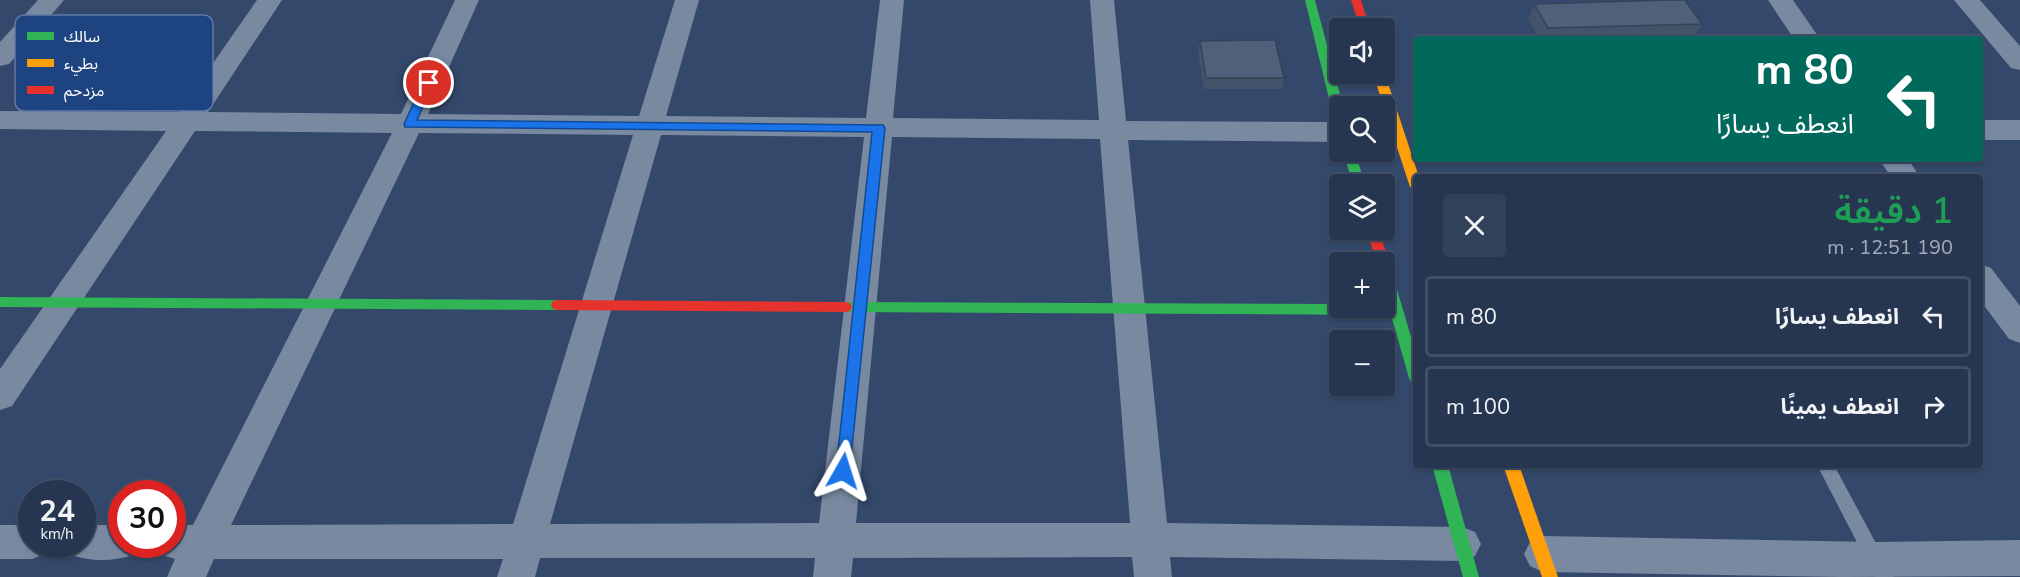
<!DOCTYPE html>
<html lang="ar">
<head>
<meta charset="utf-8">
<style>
	:root { --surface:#263650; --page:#32415a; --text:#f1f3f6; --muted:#a4abb7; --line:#425067 }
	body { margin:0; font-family:"Nunito Sans","Noto Sans Arabic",sans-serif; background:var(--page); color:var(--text); direction:rtl; height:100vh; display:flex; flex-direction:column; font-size:22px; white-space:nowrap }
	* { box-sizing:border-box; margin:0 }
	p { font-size:20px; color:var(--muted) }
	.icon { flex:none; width:33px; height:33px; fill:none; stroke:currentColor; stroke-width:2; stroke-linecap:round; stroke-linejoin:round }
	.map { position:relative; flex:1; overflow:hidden; direction:ltr }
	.drawer { position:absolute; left:1413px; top:174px; width:570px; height:294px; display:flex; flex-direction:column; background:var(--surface); border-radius:6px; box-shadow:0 2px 4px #0004,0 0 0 2px var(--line); direction:rtl }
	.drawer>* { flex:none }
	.hud { position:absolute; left:1413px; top:36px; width:570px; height:126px; border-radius:6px; box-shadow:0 2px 4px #0004,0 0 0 2px var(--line); direction:rtl; background:#00695c; color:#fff; overflow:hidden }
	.controls { position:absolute; left:1329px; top:18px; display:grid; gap:12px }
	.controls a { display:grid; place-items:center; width:66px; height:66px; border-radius:6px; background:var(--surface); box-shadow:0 2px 4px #0004,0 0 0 2px var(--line); font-size:30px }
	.speed { position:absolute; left:18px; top:480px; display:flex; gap:12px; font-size:30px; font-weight:700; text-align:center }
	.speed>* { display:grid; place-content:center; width:78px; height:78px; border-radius:50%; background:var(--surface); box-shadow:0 2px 4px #0004,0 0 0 2px var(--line); line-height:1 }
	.speed small { font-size:15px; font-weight:400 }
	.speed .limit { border:9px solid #d22; background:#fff; color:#111 }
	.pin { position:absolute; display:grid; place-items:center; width:51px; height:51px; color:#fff; margin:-26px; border:3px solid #fff; border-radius:50%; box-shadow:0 2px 6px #0007 }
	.me { position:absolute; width:66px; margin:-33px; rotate:6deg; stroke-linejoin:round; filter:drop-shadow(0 0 4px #0008) }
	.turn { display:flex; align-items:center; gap:21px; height:126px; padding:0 30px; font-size:27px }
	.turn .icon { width:78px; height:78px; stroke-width:2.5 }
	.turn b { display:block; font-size:42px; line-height:51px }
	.round { display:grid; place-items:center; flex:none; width:63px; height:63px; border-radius:6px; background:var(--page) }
	.headline { display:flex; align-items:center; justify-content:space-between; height:102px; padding:0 30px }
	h1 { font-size:36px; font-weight:600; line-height:45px; color:#1e9e55 }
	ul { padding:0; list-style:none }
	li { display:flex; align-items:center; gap:18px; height:81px; margin:0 12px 9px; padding:0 18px; border:3px solid var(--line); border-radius:6px }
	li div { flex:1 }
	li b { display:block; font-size:22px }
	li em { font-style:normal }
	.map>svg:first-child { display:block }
</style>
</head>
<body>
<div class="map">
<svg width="2020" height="577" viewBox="0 0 2020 577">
	<rect width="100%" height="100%" fill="#33486a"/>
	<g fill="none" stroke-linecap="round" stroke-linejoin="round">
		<!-- lane -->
		<polygon fill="#7989a0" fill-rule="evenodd" points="1817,465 1834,465 1894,577 1875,577"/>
		<!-- street -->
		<g fill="#7989a0" fill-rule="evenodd">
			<polygon points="38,0 64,0 9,64 0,66 0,42"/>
			<path d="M 257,0 L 282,0 L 208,112 L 401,114 L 455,0 L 479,0 L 428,114 L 639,116 L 675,0 L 699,0 L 666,116 L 866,118 L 880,0 L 904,0 L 893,118 L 1099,120 L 1090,0 L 1114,0 L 1126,121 L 1340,122 L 1340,142 L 1128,140 L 1167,523 L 1462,527 L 1475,532 L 1481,544 L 1475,556 L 1462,561 L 1170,557 L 1172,577 L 1134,577 L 1132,557 L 853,558 L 851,577 L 813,577 L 815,558 L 540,558 L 535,577 L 497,577 L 503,559 L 214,559 L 206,577 L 167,577 L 175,559 L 159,554 L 154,544 L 172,544 L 172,525 L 193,525 L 392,133 L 195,131 L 12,406 L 0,410 L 0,369 L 166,131 L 0,129 L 0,111 L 179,112 ZM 419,133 L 633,135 L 513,524 L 231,525 ZM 661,135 L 864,137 L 819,523 L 550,524 ZM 892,137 L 1100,139 L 1130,523 L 856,523 Z"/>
			<polygon points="1768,0 1793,0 1820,39 1794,39"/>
			<polygon points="1954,0 1980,0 2020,46 2020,70 2011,68"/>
			<rect x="1980" y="120" width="40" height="20"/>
			<polygon points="1879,159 1908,159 1920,177 1891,177"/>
			<polygon points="1980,264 1991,268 2020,306 2020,343 2009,339 1980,300"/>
			<polygon points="0,525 32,525 32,544 50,544 45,554 32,559 0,559"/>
			<path d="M 82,525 L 122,525 L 122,544 L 140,544 L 135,554 C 115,562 89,562 69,554 L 64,544 L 82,544 Z"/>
			<polygon points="1543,536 1876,542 2020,540 2020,576 1842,577 1543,572 1530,566 1524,554 1530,542"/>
		</g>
		<!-- fast -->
		<g fill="#30b455" fill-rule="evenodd">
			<polygon points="1305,0 1315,0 1343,106 1340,106 1340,123 1334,119"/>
			<polygon points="1343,152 1355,152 1365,184 1353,184"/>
			<polygon points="1384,264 1391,269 1416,354 1416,384 1411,382 1409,378 1391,315 845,312 840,311 838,307 840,303 845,302 1340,304 1340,308 1384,308 1384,305 1388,305 1384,294"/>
			<polygon points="0,297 558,300 563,301 565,305 563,309 558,310 0,307"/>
			<polygon points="1432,465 1448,465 1479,577 1463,577"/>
		</g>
		<!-- slow -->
		<g fill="#ff9f0a" fill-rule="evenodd">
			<polygon points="1373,74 1385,74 1419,177 1416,177 1416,191 1410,187"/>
			<polygon points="1503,465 1519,465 1558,577 1542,577"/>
		</g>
		<!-- jam -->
		<g fill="#e5322d" fill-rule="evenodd">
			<polygon points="1351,0 1361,0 1370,28 1360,28"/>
			<polygon points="1366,230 1378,230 1390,262 1388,266 1384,267 1384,262 1377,262"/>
			<polygon points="558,300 845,302 850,303 852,307 850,311 845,312 558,310 553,309 551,305 553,301"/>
		</g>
	</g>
	<!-- wall -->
	<g fill="#44536a">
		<polygon points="1534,4 1702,24 1693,39 1539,39 1528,19"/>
		<polygon points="1200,41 1284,78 1282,89 1204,89 1198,52"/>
	</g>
	<!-- building -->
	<g fill="#4f607b" stroke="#374356" stroke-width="1.5">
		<polygon points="1670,0 1685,0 1702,24 1548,28 1534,4"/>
		<polygon points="1275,40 1284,78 1206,78 1200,41"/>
	</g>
	<!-- route -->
	<polygon fill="#1a73e8" stroke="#114b97" stroke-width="1.5" points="429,79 434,83 417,120 883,125 885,128 849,476 843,478 838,476 836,471 872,132 405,127 404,124 423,83"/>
	<!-- legend -->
	<rect x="15" y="15" width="198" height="96" rx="9" fill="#1d4380" stroke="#617ba6" stroke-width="1.5"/>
	<rect x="27" y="32" width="27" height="8" fill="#30b455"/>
	<rect x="27" y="59" width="27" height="8" fill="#ff9f0a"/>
	<rect x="27" y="86" width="27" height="8" fill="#e5322d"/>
	<g font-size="16" fill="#fff">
		<text x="64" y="42">سالك</text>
		<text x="64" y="69">بطيء</text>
		<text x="64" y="96">مزدحم</text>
	</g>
</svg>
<div class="controls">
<a><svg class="icon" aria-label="sound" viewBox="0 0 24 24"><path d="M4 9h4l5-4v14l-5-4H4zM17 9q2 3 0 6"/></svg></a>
<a><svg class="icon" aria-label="search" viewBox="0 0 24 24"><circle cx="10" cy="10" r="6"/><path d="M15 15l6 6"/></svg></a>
<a><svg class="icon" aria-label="layers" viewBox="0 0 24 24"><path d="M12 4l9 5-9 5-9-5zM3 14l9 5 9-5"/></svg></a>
<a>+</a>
<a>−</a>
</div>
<div class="speed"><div>24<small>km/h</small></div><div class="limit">30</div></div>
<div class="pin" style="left:429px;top:83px;background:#d93025"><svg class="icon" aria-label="arrive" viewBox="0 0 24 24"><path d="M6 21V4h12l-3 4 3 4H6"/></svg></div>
<svg class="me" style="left:843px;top:471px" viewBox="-20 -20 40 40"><path d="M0-17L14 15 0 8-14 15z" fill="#1a73e8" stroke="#fff" stroke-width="4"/></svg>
<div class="hud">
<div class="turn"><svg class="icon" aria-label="left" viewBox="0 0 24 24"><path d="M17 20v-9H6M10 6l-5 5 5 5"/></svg><div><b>80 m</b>انعطف يسارًا</div></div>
</div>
<section class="drawer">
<div class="headline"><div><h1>1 دقيقة</h1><p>190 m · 12:51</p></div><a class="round"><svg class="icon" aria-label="close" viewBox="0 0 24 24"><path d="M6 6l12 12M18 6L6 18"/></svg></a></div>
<ul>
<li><svg class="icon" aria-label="left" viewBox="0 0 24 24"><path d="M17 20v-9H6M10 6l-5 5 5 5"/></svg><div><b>انعطف يسارًا</b></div><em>80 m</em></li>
<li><svg class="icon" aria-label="right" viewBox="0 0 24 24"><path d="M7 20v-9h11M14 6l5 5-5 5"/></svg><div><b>انعطف يمينًا</b></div><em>100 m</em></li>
</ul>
</section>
</div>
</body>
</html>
